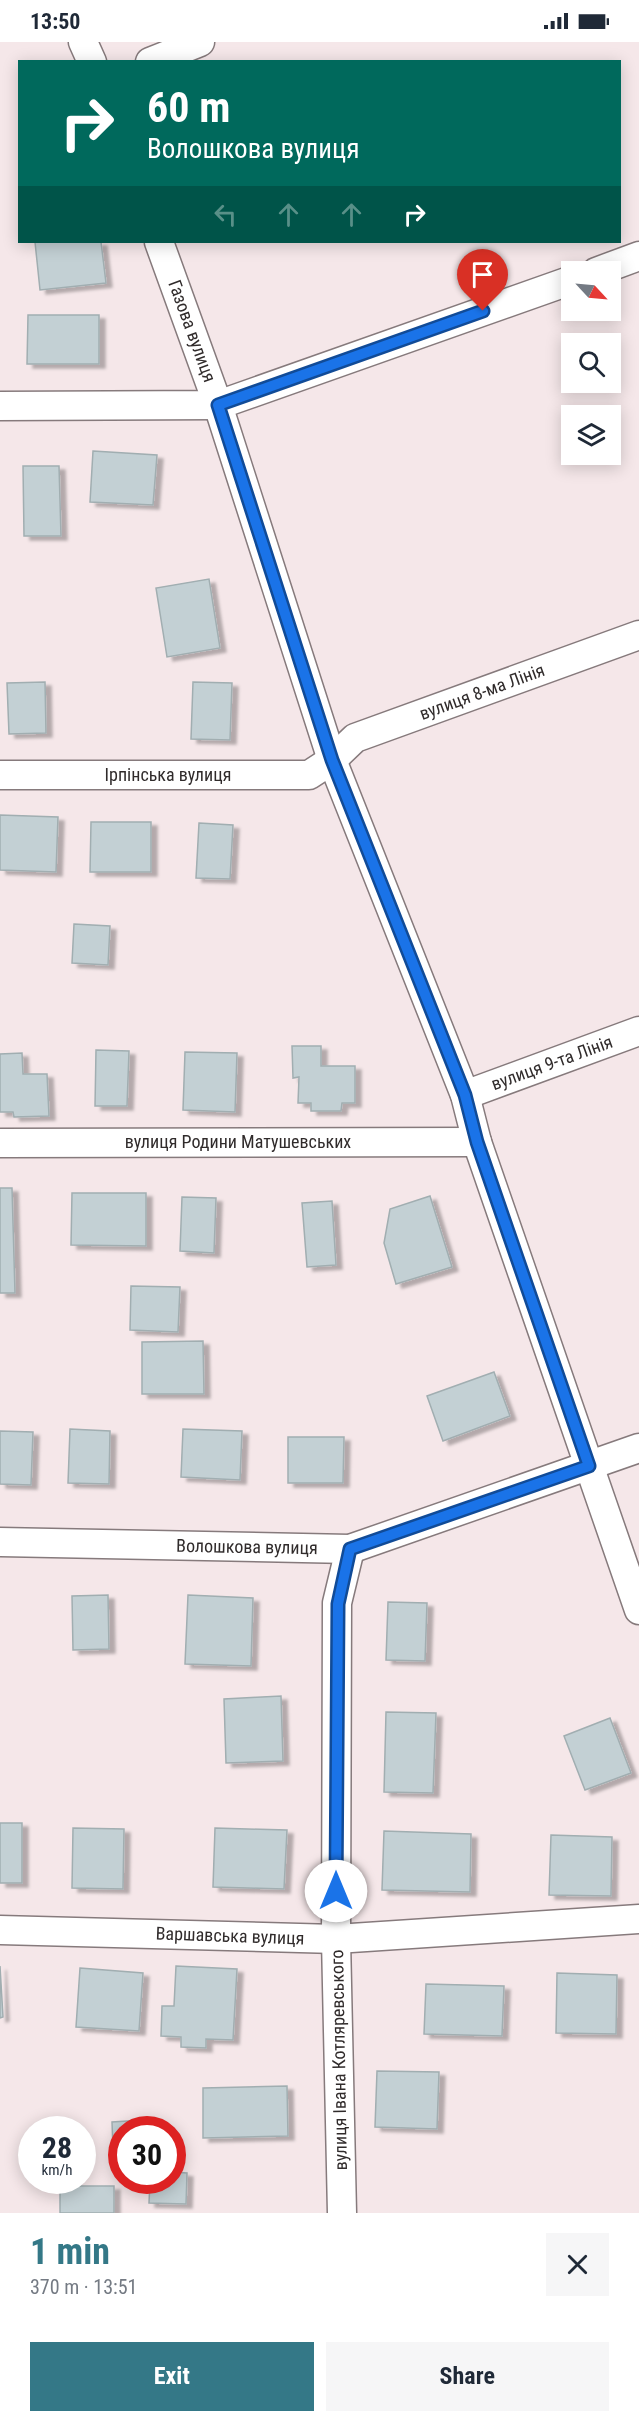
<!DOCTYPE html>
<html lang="en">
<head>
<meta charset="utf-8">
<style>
	:root { --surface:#fff; --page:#f6f6f7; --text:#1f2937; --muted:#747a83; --accent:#347887 }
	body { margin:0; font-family:"Roboto Condensed",sans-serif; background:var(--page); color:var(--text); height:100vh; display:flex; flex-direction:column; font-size:22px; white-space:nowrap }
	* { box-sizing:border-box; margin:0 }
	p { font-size:20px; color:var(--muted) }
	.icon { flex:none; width:33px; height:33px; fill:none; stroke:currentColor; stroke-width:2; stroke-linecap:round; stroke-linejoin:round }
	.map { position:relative; height:2171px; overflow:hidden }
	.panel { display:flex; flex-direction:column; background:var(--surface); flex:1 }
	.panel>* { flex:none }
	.guide { position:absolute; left:18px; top:18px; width:603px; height:183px; border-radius:0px; box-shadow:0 3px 15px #0003; background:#00695c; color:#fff; overflow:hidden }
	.needle { width:39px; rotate:116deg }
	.tools { position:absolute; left:561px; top:219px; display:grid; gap:12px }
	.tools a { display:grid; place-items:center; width:60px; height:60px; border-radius:0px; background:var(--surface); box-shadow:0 3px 15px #0003; font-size:30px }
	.speed { position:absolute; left:18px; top:2074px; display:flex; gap:12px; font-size:30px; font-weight:700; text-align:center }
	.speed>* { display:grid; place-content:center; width:78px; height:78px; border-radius:50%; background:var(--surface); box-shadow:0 3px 15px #0003; line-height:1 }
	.speed small { font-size:15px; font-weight:400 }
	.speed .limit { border:9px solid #d22; background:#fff; color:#111 }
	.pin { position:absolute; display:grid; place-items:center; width:51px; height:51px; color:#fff; margin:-62px -26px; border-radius:50% 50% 50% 0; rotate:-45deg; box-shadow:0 0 6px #0007 }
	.pin .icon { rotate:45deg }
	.me { position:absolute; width:66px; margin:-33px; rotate:0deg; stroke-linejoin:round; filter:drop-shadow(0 0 4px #0008) }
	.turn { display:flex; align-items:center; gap:21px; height:126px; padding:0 30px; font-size:27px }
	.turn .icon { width:78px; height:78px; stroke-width:2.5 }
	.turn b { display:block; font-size:42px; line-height:51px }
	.lanes { display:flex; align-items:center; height:57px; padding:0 30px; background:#0003; justify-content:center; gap:30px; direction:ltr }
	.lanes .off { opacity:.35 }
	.round { display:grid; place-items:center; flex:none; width:63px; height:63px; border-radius:0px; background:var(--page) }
	.summary { display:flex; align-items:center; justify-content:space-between; height:102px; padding:0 30px }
	h1 { font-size:36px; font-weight:700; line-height:45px; color:var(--accent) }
	.action { display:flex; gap:12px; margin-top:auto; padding:12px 30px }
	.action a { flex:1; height:69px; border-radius:0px; background:var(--accent); color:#fff; font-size:24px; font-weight:700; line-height:69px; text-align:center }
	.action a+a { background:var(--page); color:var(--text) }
	.status { display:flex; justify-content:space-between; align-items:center; height:42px; padding:0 30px; background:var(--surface); direction:ltr }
	.status svg { height:16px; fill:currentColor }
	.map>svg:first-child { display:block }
</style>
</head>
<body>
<div class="status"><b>13:50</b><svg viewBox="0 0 49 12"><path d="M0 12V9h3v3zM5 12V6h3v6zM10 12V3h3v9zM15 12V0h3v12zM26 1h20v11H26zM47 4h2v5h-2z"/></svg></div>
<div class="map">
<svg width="639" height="2171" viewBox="0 0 639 2171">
	<defs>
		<filter id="shadow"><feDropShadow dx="6" dy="4" stdDeviation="1.5" flood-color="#0004"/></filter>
	</defs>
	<rect width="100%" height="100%" fill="#f5e7e9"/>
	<!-- building -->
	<g fill="#c3d0d4" stroke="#a1aeb1" stroke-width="1.5" filter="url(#shadow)">
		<polygon points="35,200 101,200 106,241 40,248"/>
		<polygon points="28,273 99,273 99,322 27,322"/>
		<polygon points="93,409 157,413 153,463 90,460"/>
		<polygon points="23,424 59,424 61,494 24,494"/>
		<polygon points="209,537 220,606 167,615 156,546"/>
		<polygon points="45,640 46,691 9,692 7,641"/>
		<polygon points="193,640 232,641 230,698 191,697"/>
		<polygon points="0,773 58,775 56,830 0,828"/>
		<polygon points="91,780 151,780 151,830 90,830"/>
		<polygon points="199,781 233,783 230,837 196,836"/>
		<polygon points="74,882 110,884 108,923 72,921"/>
		<polygon points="292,1004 321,1004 321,1024 355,1024 355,1061 342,1061 341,1069 311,1069 311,1061 298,1061 299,1035 293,1036"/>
		<polygon points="96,1008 129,1009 127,1064 95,1064"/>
		<polygon points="185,1010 237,1011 235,1070 183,1068"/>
		<polygon points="22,1011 23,1032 47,1032 49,1074 14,1075 13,1070 0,1070 0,1012"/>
		<polygon points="0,1146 12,1146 15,1251 0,1251"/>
		<polygon points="72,1151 146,1151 146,1204 71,1203"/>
		<polygon points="430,1154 452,1225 396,1242 384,1201 390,1167"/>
		<polygon points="182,1155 216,1156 214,1211 180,1209"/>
		<polygon points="332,1159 336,1223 307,1225 302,1161"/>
		<polygon points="131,1244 180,1245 178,1290 130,1288"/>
		<polygon points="203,1299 204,1352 142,1352 142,1300"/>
		<polygon points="494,1330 510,1374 443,1399 427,1354"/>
		<polygon points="70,1387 110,1389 109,1442 68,1441"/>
		<polygon points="183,1387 242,1389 240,1438 181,1435"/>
		<polygon points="0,1389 33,1390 31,1443 0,1442"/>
		<polygon points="288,1395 344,1395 343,1441 288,1441"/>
		<polygon points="108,1553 109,1607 73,1608 72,1554"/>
		<polygon points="188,1553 253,1556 251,1624 185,1622"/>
		<polygon points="388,1560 427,1561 425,1619 386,1618"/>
		<polygon points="281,1654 283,1719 226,1721 224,1657"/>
		<polygon points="386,1670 436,1671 433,1751 384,1750"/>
		<polygon points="610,1676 631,1731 585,1748 564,1694"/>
		<rect x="0" y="1781" width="22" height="60"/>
		<polygon points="73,1786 124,1787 123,1847 72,1846"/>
		<polygon points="215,1786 287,1788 284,1847 213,1845"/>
		<polygon points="384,1789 471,1792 470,1850 382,1848"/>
		<polygon points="551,1793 612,1795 611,1854 549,1853"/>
		<polygon points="0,1924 3,1975 0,1976"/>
		<polygon points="176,1924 237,1927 233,1998 206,1997 206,2006 181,2005 181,1995 161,1994 162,1964 174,1964"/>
		<polygon points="80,1926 143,1931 139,1989 76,1985"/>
		<polygon points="557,1931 617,1933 616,1992 556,1991"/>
		<polygon points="426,1942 504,1944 502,1994 424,1992"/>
		<polygon points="377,2029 439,2030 437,2087 375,2085"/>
		<polygon points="287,2044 288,2094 203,2096 203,2046"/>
		<polygon points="143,2078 144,2088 122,2088 122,2107 113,2107 112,2080"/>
		<polygon points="172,2130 187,2131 186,2162 149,2161 150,2139 172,2139"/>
		<rect x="60" y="2144" width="54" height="27"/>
	</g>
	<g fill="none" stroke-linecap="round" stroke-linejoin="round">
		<!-- street casing -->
		<g stroke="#867a7c" stroke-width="31">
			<g id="street">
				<polyline points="83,0 92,20"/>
				<polyline points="150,20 200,0"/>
				<polyline points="159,200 218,363 332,718 465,1053 477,1100 639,1568"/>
				<polyline points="596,230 639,214"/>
				<polyline points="0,364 218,363 572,238"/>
				<polyline points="0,733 309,733 332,718 355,696 639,593"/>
				<polyline points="465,1053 639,989"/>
				<polyline points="0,1101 477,1100"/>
				<polyline points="0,1500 350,1507 639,1406"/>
				<polyline points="0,1888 336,1897 639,1877"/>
				<polyline points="342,2171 336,1897 337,1561 350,1507"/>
			</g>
		</g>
		<!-- street -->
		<use href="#street" stroke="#fff" stroke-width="28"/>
	</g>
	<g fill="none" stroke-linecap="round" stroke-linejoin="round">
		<!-- route casing -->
		<g stroke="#114b97" stroke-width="15">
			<polyline id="route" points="336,1849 338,1562 350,1507 589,1424 477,1100 465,1053 332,718 218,363 483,269"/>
		</g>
		<!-- route -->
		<use href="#route" stroke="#1a73e8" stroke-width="10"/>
	</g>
	<g text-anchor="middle" stroke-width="5" stroke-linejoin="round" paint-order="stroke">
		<!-- street labels -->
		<g font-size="18" fill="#302b2b" stroke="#fff">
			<text transform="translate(192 289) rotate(70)" y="6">Газова вулиця</text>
			<text transform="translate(482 650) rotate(-20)" y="6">вулиця 8-ма Лінія</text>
			<text x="168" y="739">Ірпінська вулиця</text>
			<text transform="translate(552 1021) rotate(-20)" y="6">вулиця 9-та Лінія</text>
			<text x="238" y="1106">вулиця Родини Матушевських</text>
			<text transform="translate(247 1505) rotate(1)" y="6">Волошкова вулиця</text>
			<text transform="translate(230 1894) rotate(2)" y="6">Варшавська вулиця</text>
			<text transform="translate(339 2018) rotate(-91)" y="6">вулиця Івана Котляревського</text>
		</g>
	</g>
</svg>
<div class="tools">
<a><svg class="needle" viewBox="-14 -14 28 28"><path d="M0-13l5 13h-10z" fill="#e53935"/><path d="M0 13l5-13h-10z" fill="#747a83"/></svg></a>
<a><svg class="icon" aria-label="search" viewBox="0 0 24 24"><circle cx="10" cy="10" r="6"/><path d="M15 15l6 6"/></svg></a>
<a><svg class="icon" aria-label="layers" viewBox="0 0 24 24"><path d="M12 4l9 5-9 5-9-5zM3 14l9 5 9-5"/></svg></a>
</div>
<div class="speed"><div>28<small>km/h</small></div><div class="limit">30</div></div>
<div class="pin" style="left:483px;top:269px;background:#d93025"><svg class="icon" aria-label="arrive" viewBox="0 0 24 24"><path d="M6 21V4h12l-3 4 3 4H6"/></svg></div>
<svg class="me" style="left:336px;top:1849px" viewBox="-20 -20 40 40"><circle r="19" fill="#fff"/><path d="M0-13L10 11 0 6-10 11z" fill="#1a73e8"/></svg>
<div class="guide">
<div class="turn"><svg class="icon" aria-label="right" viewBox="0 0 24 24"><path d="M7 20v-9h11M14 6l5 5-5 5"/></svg><div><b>60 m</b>Волошкова вулиця</div></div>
<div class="lanes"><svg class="icon off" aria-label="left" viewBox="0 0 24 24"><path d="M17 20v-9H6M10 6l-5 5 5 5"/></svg><svg class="icon off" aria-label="ahead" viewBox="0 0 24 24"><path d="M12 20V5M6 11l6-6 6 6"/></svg><svg class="icon off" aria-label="ahead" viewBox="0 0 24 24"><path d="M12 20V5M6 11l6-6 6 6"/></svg><svg class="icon" aria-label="right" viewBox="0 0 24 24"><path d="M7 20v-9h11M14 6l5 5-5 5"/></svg></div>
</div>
</div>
<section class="panel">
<div class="summary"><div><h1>1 min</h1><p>370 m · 13:51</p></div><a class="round"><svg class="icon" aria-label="close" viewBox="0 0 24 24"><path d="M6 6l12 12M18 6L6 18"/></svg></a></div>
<div class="action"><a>Exit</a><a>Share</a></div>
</section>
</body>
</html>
